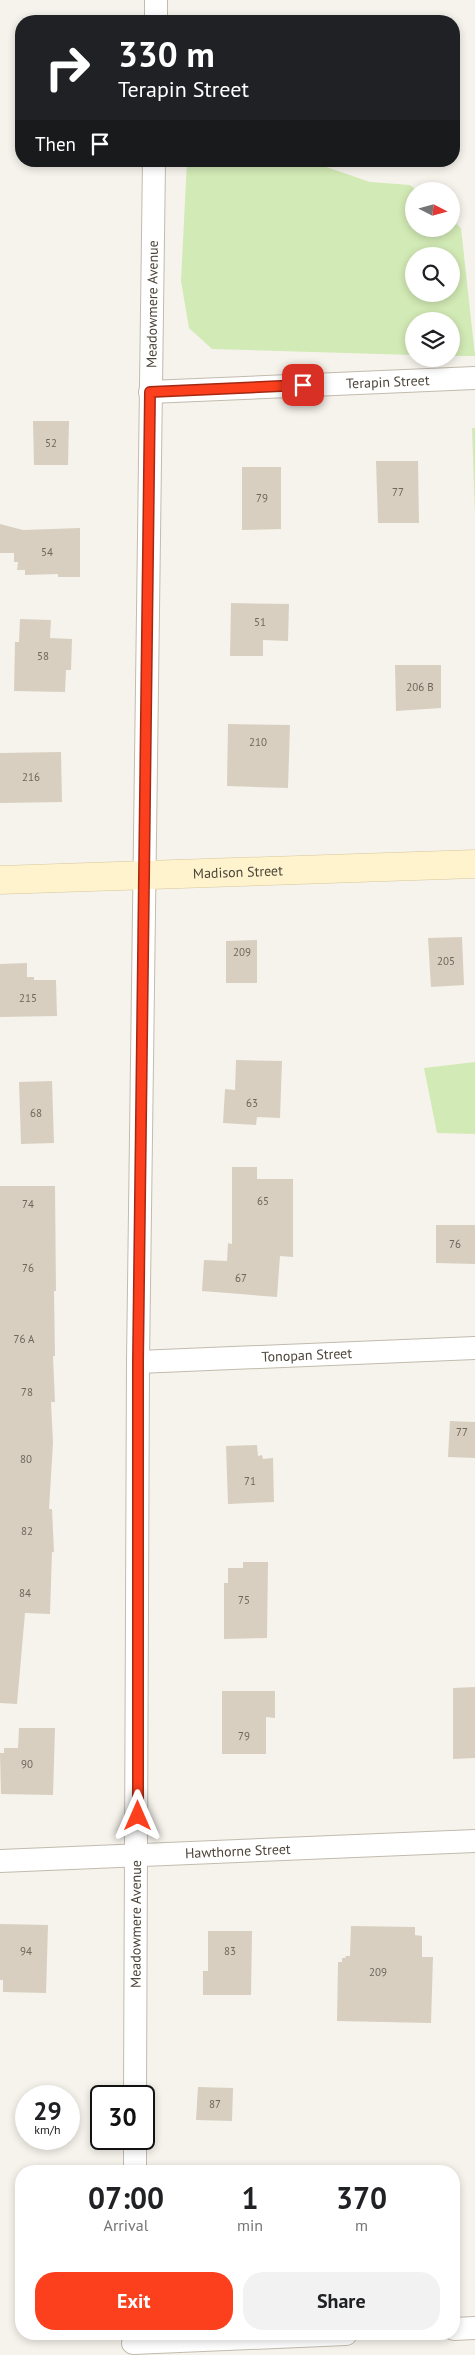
<!DOCTYPE html>
<html lang="en">
<head>
<meta charset="utf-8">
<style>
	:root { --surface:#fff; --page:#f2f2f2; --text:#202124; --muted:#757577; --accent:#fc3f1d }
	body { margin:0; font-family:"PT Sans",sans-serif; background:var(--page); color:var(--text); height:100vh; display:flex; flex-direction:column; font-size:19px; white-space:nowrap }
	* { box-sizing:border-box; margin:0 }
	p { font-size:16px; color:var(--muted) }
	.icon { flex:none; width:28px; height:28px; fill:none; stroke:currentColor; stroke-width:2; stroke-linecap:round; stroke-linejoin:round }
	.map { position:relative; flex:1; overflow:hidden }
	.sheet { position:absolute; left:15px; top:2165px; width:445px; height:175px; display:flex; flex-direction:column; background:var(--surface); border-radius:20px; box-shadow:0 2px 8px #0003 }
	.sheet>* { flex:none }
	.guide { position:absolute; left:15px; top:15px; width:445px; height:152px; border-radius:20px; box-shadow:0 2px 8px #0003; background:#202124; color:#fff; overflow:hidden }
	.needle { width:32px; rotate:96deg }
	.controls { position:absolute; left:405px; top:182px; display:grid; gap:10px }
	.controls a { display:grid; place-items:center; width:55px; height:55px; border-radius:50%; background:var(--surface); box-shadow:0 2px 8px #0003; font-size:25px }
	.speed { position:absolute; left:15px; top:2085px; display:flex; gap:10px; font-size:25px; font-weight:700; text-align:center }
	.speed>* { display:grid; place-content:center; width:65px; height:65px; border-radius:50%; background:var(--surface); box-shadow:0 2px 8px #0003; line-height:1 }
	.speed small { font-size:12px; font-weight:400 }
	.speed .limit { border:2px solid #111; border-radius:8px; background:#fff; color:#111 }
	.pin { position:absolute; display:grid; place-items:center; width:42px; height:42px; color:#fff; margin:-21px; border-radius:10px; box-shadow:0 2px 8px #0006 }
	.me { position:absolute; width:55px; margin:-28px; rotate:0deg; stroke-linejoin:round; filter:drop-shadow(0 0 4px #0008) }
	.turn { display:flex; align-items:center; gap:18px; height:105px; padding:0 20px; font-size:22px }
	.turn .icon { width:65px; height:65px; stroke-width:2.5 }
	.turn b { display:block; font-size:35px; line-height:42px }
	.then { display:flex; align-items:center; height:48px; padding:0 20px; background:#0003; gap:10px; font-size:19px }
	.eta { display:flex; justify-content:space-evenly; align-items:center; height:85px; text-align:center }
	.eta b { font-size:30px; font-weight:700; line-height:35px }
	.button { display:flex; gap:10px; margin-top:auto; padding:10px 20px }
	.button a { flex:1; height:58px; border-radius:20px; background:var(--accent); color:#fff; font-size:20px; font-weight:700; line-height:58px; text-align:center }
	.button a+a { background:var(--page); color:var(--text) }
	.map>svg:first-child { display:block }
</style>
</head>
<body>
<div class="map">
<svg width="475" height="2355" viewBox="0 0 475 2355">
	<rect width="100%" height="100%" fill="#f6f3ec"/>
	<!-- green -->
	<g fill="#d2eab5" fill-rule="evenodd">
		<path d="M 187,161 L 309,161 L 370,182 L 410,185 L 418,191 L 414,191 L 414,229 L 451,229 L 451,219 L 461,228 L 475,356 L 451,356 L 451,321 L 414,321 L 414,355 L 212,349 L 189,328 L 181,281 ZM 414,256 L 451,256 L 451,294 L 414,294 Z"/>
		<polygon points="472,428 475,428 475,515"/>
		<polygon points="475,1062 475,1134 437,1133 424,1068"/>
	</g>
	<!-- building -->
	<g fill="#d8cfc1">
		<polygon points="33,421 69,421 68,465 34,465"/>
		<polygon points="376,461 418,461 419,523 378,523"/>
		<polygon points="242,467 281,467 281,529 242,530"/>
		<polygon points="0,524 23,530 80,528 80,577 58,577 58,574 25,575 25,570 17,570 18,562 14,562 14,553 0,553"/>
		<polygon points="231,603 289,604 288,641 263,640 263,656 230,656"/>
		<polygon points="20,619 51,620 50,638 72,639 71,670 66,670 65,692 14,691 15,642 19,642"/>
		<polygon points="395,665 441,665 441,708 396,711"/>
		<polygon points="228,724 290,725 288,788 227,786"/>
		<polygon points="61,752 62,802 0,803 0,753"/>
		<polygon points="462,937 464,985 431,987 428,938"/>
		<polygon points="257,940 257,983 226,983 226,941"/>
		<polygon points="27,963 27,977 34,977 34,980 56,980 57,1016 0,1017 0,964"/>
		<polygon points="236,1060 282,1061 280,1118 257,1117 256,1125 223,1123 225,1089 235,1090"/>
		<polygon points="52,1081 54,1143 21,1144 19,1082"/>
		<polygon points="232,1167 257,1167 257,1179 293,1179 293,1257 280,1256 277,1297 202,1291 204,1260 227,1261 228,1243 232,1244"/>
		<polygon points="0,1186 55,1186 56,1291 54,1291 55,1356 53,1356 55,1402 51,1402 53,1443 49,1509 52,1509 54,1552 52,1552 50,1614 25,1613 17,1704 0,1703"/>
		<polygon points="436,1225 475,1225 475,1264 436,1263"/>
		<polygon points="450,1421 475,1422 475,1458 448,1457"/>
		<polygon points="257,1445 258,1456 262,1455 263,1459 273,1458 274,1502 228,1504 226,1446"/>
		<polygon points="243,1562 268,1562 267,1638 224,1639 224,1583 228,1583 228,1568 243,1568"/>
		<polygon points="475,1687 475,1758 453,1759 453,1688"/>
		<polygon points="222,1691 275,1691 275,1718 266,1717 266,1754 222,1754"/>
		<polygon points="19,1728 55,1728 53,1795 1,1794 0,1753 4,1753 4,1748 18,1748"/>
		<polygon points="0,1924 48,1925 46,1993 3,1992 3,1980 0,1980"/>
		<polygon points="351,1926 415,1927 415,1935 422,1936 422,1957 433,1957 431,2023 337,2021 338,1962 342,1962 342,1958 345,1958 346,1956 350,1956"/>
		<polygon points="208,1931 252,1931 251,1995 203,1995 203,1971 208,1971"/>
		<polygon points="198,2087 233,2088 232,2121 196,2120"/>
	</g>
	<g fill="none" stroke-linecap="round" stroke-linejoin="round">
		<!-- street casing -->
		<g stroke="#c2bbae" stroke-width="24">
			<g id="street">
				<polyline points="156,21 156,0"/>
				<path id="s1" d="M 150,392 L 475,378"/>
				<path id="s2" d="M 138,1362 L 475,1348"/>
				<path id="s3" d="M 0,1861 L 475,1841"/>
				<path id="s4" d="M 135,2096 L 138,1362 L 154,161"/>
				<polyline points="135,2171 135,2139"/>
				<polyline points="454,2329 475,2328"/>
				<polyline points="133,2343 346,2334"/>
			</g>
		</g>
		<!-- secondary casing -->
		<g stroke="#d6c79b" stroke-width="29">
			<g id="secondary">
				<path id="s5" d="M 0,880 L 475,864"/>
			</g>
		</g>
		<!-- street -->
		<use href="#street" stroke="#fff" stroke-width="22"/>
		<!-- secondary -->
		<use href="#secondary" stroke="#fff3cd" stroke-width="28"/>
	</g>
	<g fill="none" stroke-linecap="round" stroke-linejoin="round">
		<!-- route casing -->
		<g stroke="#a42913" stroke-width="12">
			<polyline id="route" points="138,1816 138,1362 150,392 303,385"/>
		</g>
		<!-- route -->
		<use href="#route" stroke="#fc3f1d" stroke-width="9"/>
	</g>
	<g text-anchor="middle" stroke-width="4" stroke-linejoin="round" paint-order="stroke">
		<!-- number labels -->
		<g font-size="11" fill="#6e675b">
			<text x="51" y="447">52</text>
			<text x="398" y="496">77</text>
			<text x="262" y="502">79</text>
			<text x="47" y="556">54</text>
			<text x="260" y="626">51</text>
			<text x="43" y="660">58</text>
			<text x="420" y="691">206 B</text>
			<text x="258" y="746">210</text>
			<text x="31" y="781">216</text>
			<text x="242" y="956">209</text>
			<text x="446" y="965">205</text>
			<text x="28" y="1002">215</text>
			<text x="252" y="1107">63</text>
			<text x="36" y="1117">68</text>
			<text x="263" y="1205">65</text>
			<text x="28" y="1208">74</text>
			<text x="455" y="1248">76</text>
			<text x="28" y="1272">76</text>
			<text x="241" y="1282">67</text>
			<text x="24" y="1343">76 A</text>
			<text x="27" y="1396">78</text>
			<text x="462" y="1436">77</text>
			<text x="26" y="1463">80</text>
			<text x="250" y="1485">71</text>
			<text x="27" y="1535">82</text>
			<text x="25" y="1597">84</text>
			<text x="244" y="1604">75</text>
			<text x="244" y="1740">79</text>
			<text x="27" y="1768">90</text>
			<text x="26" y="1955">94</text>
			<text x="230" y="1955">83</text>
			<text x="378" y="1976">209</text>
			<text x="215" y="2108">87</text>
		</g>
		<!-- street labels -->
		<g font-size="14" fill="#4b4439" stroke="#fff">
			<text dy="5" stroke="none"><textPath href="#s4" startOffset="1792">Meadowmere Avenue</textPath></text>
			<text dy="5" stroke="none"><textPath href="#s1" startOffset="238">Terapin Street</textPath></text>
			<text dy="5" stroke="none"><textPath href="#s5" startOffset="238">Madison Street</textPath></text>
			<text dy="5" stroke="none"><textPath href="#s2" startOffset="169">Tonopan Street</textPath></text>
			<text dy="5" stroke="none"><textPath href="#s3" startOffset="238">Hawthorne Street</textPath></text>
			<text dy="5" stroke="none"><textPath href="#s4" startOffset="172">Meadowmere Avenue</textPath></text>
		</g>
	</g>
</svg>
<div class="controls">
<a><svg class="needle" viewBox="-14 -14 28 28"><path d="M0-13l5 13h-10z" fill="#e53935"/><path d="M0 13l5-13h-10z" fill="#757577"/></svg></a>
<a><svg class="icon" aria-label="search" viewBox="0 0 24 24"><circle cx="10" cy="10" r="6"/><path d="M15 15l6 6"/></svg></a>
<a><svg class="icon" aria-label="layers" viewBox="0 0 24 24"><path d="M12 4l9 5-9 5-9-5zM3 14l9 5 9-5"/></svg></a>
</div>
<div class="speed"><div>29<small>km/h</small></div><div class="limit">30</div></div>
<div class="pin" style="left:303px;top:385px;background:#d93025"><svg class="icon" aria-label="arrive" viewBox="0 0 24 24"><path d="M6 21V4h12l-3 4 3 4H6"/></svg></div>
<svg class="me" style="left:138px;top:1816px" viewBox="-20 -20 40 40"><path d="M0-17L14 15 0 8-14 15z" fill="#fc3f1d" stroke="#fff" stroke-width="4"/></svg>
<div class="guide">
<div class="turn"><svg class="icon" aria-label="right" viewBox="0 0 24 24"><path d="M7 20v-9h11M14 6l5 5-5 5"/></svg><div><b>330 m</b>Terapin Street</div></div>
<div class="then">Then<svg class="icon" aria-label="arrive" viewBox="0 0 24 24"><path d="M6 21V4h12l-3 4 3 4H6"/></svg></div>
</div>
<section class="sheet">
<div class="eta">
<div><b>07:00</b><p>Arrival</p></div>
<div><b>1</b><p>min</p></div>
<div><b>370</b><p>m</p></div>
</div>
<div class="button"><a>Exit</a><a>Share</a></div>
</section>
</div>
</body>
</html>
